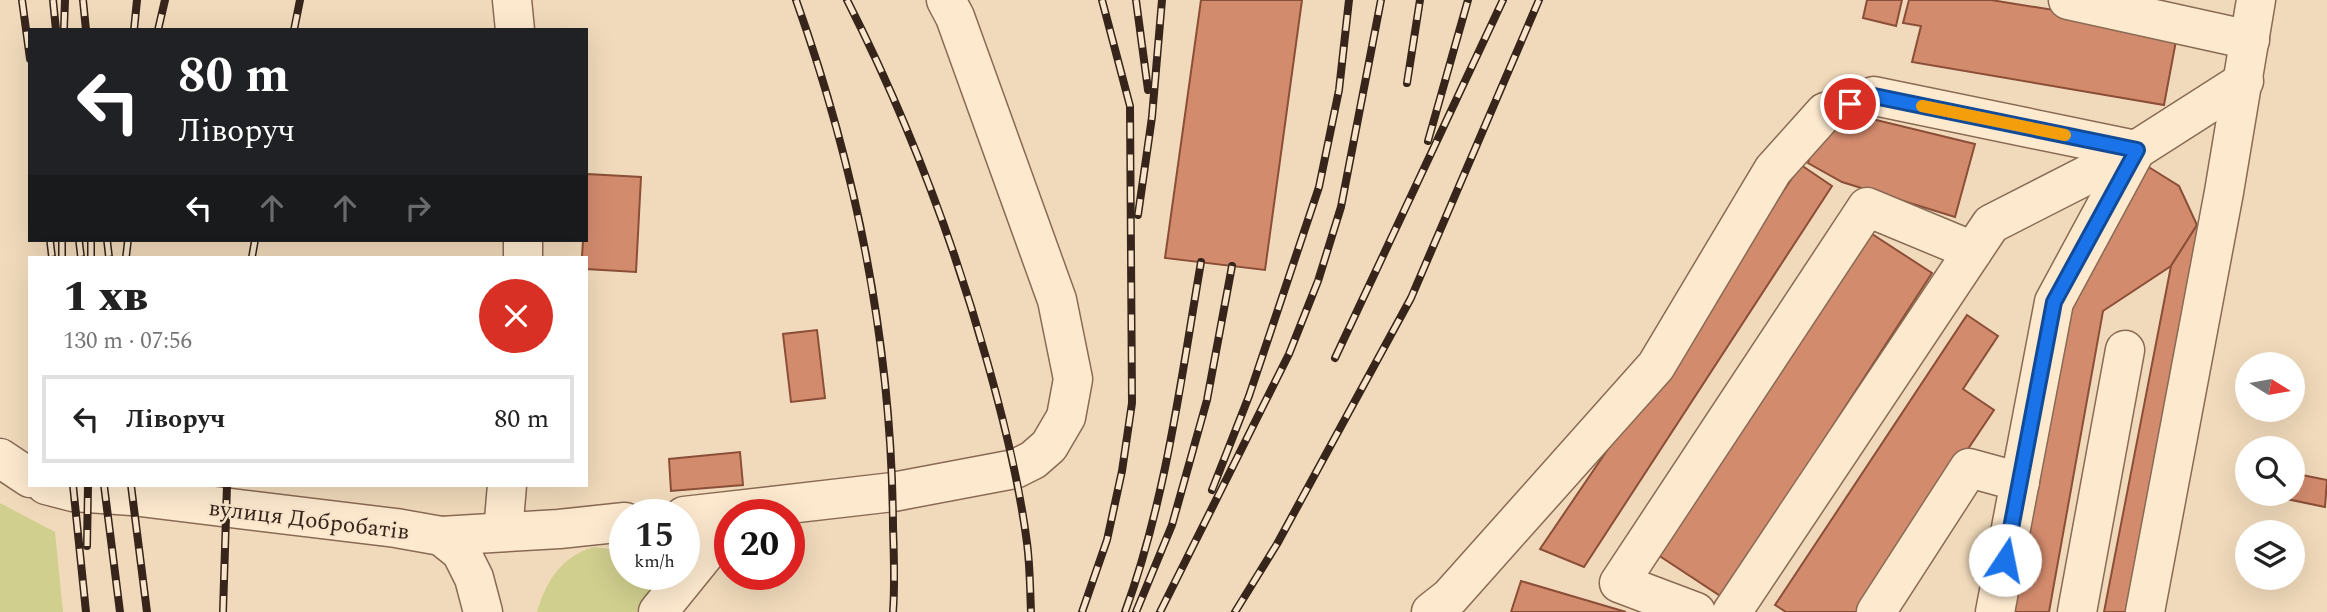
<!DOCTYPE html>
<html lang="uk">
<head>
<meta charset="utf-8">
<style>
	:root { --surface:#fff; --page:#f6f6f6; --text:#222; --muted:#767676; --line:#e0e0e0 }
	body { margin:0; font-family:Spectral,serif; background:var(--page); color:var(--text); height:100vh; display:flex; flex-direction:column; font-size:26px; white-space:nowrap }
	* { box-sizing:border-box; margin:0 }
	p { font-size:23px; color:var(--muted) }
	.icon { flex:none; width:38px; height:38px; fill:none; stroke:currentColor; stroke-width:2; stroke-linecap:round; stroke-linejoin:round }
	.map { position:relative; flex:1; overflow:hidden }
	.panel { position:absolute; left:28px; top:256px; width:560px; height:231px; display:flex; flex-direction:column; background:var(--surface); border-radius:0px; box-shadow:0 7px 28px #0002 }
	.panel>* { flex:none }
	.top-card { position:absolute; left:28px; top:28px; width:560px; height:214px; border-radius:0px; box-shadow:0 7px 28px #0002; background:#202124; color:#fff; overflow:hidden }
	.needle { width:46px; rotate:101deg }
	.fabs { position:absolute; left:2235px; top:352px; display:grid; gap:14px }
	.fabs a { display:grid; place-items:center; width:70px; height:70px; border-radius:50%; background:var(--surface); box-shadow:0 7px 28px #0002; font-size:35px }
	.speed { position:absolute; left:609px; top:499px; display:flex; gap:14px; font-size:35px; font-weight:700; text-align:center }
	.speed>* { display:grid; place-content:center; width:91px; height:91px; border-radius:50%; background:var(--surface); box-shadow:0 7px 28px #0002; line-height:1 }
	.speed small { font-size:18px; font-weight:400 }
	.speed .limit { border:10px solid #d22; background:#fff; color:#111 }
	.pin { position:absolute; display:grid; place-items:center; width:60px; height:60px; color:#fff; margin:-30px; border:4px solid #fff; border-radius:50%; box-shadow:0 2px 7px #0007 }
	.me { position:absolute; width:77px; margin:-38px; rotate:11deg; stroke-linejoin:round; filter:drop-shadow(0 0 5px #0008) }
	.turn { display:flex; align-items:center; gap:24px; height:147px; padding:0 35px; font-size:32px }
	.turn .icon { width:91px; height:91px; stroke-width:2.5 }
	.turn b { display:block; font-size:49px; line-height:60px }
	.lanes { display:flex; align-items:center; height:66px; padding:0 35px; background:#0003; justify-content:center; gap:35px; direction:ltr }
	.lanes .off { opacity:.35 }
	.round { display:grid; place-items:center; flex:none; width:74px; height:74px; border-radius:37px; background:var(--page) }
	.summary { display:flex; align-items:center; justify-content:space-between; height:119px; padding:0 35px }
	h1 { font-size:42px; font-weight:800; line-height:52px }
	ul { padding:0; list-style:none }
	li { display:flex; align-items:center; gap:21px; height:88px; margin:0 14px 10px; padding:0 21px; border:4px solid var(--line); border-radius:0px }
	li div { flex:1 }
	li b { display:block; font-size:26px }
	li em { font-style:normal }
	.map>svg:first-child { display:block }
</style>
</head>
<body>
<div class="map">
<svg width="2327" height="612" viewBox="0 0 2327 612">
	<rect width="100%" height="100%" fill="#f1dabb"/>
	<!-- green -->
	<g fill="#d0cf8e">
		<polygon points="0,503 55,532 63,612 0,612"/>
		<path d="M 594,547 L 625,551 L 625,574 L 651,574 L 651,592 L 636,612 L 537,612 C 546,581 562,556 594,547 Z"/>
	</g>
	<!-- building -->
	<g fill="#d38b6d" stroke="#8b4e37" stroke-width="2">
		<polygon points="1201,0 1302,0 1265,270 1165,258"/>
		<polygon points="1867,0 1902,0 1896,26 1863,18"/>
		<polygon points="1909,0 1991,0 2178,30 2164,105 1912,62 1921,26 1903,23"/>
		<polygon points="1835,110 1975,144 1955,217 1842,182 1808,163 1815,141"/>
		<polygon points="1801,165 1832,186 1584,567 1540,549"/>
		<polygon points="2147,166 2179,186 2197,225 2171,266 2103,311 2049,612 2010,612 2067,297"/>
		<polygon points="587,174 641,177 636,272 586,269 586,257 582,257 583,240 586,240"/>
		<polygon points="2205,223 2135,612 2104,612 2171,266 2197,225"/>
		<polygon points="1869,232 1932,273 1722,597 1658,555"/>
		<polygon points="1967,315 1998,336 1963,389 1994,410 1859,612 1786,612 1775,605"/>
		<polygon points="817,330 825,398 791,402 783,334"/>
		<polygon points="740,452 743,485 671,491 669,459"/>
		<polygon points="2292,473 2327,480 2325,507 2277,497 2278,494 2292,494"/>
		<polygon points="1521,581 1626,612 1511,612"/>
	</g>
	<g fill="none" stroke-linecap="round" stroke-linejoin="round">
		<!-- minor casing -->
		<g stroke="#896a54" stroke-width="41">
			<g id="minor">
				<polyline points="512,0 515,30"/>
				<polyline points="2068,0 2250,40"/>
				<polyline points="523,257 523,240"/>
				<polyline points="0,458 30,478"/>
				<polyline points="46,485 73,492 132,496 396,528 441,536 461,552 474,578 483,612"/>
				<polyline points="684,516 893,492 1015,469 1033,460 1049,446 1066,417 1073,379 1057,300 955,17 946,0"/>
				<polyline points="503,532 507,485"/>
				<polyline points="441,536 559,529 625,522"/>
				<polyline points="658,612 730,523"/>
				<polyline points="1431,612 1450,597 1656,366 1773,170 1825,112 1874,96 2136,150"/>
				<polyline points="1696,612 1619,583 1867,207 1973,251"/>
				<polyline points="1732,612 1991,224 2136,150"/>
				<polyline points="1876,612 1969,468 2020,482"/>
				<polyline points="1995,612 2054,302 2136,150 2244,81"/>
				<polyline points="2077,612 2125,350"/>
				<polyline points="2145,612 2224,192 2256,0"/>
			</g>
		</g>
		<!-- minor -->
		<use href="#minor" stroke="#fce9ce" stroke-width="38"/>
		<!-- rail casing -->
		<g stroke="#37241a" stroke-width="8">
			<g id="rail">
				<polyline points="22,0 30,59"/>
				<polyline points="53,0 56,30"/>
				<polyline points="83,0 86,30"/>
				<path d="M 796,0 C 856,168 892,347 893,527 C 894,555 895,584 893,612"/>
				<path d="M 847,0 C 906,116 952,236 987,361 C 1004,421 1019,481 1027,543 C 1030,566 1030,589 1031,612"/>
				<polyline points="1136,0 1148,90"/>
				<polyline points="64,28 65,0"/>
				<polyline points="134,30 137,0"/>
				<polyline points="158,30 165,0"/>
				<polyline points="294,30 300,0"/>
				<polyline points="1407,83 1420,0"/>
				<polyline points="1428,141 1468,0"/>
				<polyline points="1138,215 1152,117 1162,0"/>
				<polyline points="50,240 52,257"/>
				<polyline points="79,240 81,257"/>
				<polyline points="107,240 109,257"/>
				<polyline points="62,257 62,240"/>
				<polyline points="91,257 91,240"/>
				<polyline points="126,257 128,240"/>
				<polyline points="252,257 255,240"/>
				<polyline points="1335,358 1503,0"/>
				<polyline points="73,485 86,612"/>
				<polyline points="104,485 120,612"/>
				<polyline points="131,485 147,612"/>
				<polyline points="1212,490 1249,396 1319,187 1339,90 1349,0"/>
				<polyline points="87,546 88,485"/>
				<polyline points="223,612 227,485"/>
				<polyline points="1082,612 1107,540 1122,471 1132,403 1130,106 1102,0"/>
				<path d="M 1125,612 C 1166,500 1181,379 1201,262"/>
				<polyline points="1136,612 1172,525 1207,400 1232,266"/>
				<polyline points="1160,612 1289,354 1318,281 1341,207 1381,0"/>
				<polyline points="1235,612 1277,544 1411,298 1539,0"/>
			</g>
		</g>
		<!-- rail -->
		<use href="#rail" stroke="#f8e5cb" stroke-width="5" stroke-dasharray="16" stroke-linecap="butt"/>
	</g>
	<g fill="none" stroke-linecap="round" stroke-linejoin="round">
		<!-- route casing -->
		<g stroke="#114b97" stroke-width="18">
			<polyline id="route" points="1850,104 1874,96 2137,150 2054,302 2005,560"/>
		</g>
		<!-- route -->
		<use href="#route" stroke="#1a73e8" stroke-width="12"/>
		<!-- slow -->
		<polyline stroke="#f59e0b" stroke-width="12" points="1922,106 2065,135"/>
	</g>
	<g text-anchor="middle" stroke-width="5" stroke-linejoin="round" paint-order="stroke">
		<!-- street labels -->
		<g font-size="23" fill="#37241a" stroke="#f8e5cb">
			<text transform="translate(309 519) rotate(7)" y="8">вулиця Добробатів</text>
		</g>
	</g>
</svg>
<div class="fabs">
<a><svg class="needle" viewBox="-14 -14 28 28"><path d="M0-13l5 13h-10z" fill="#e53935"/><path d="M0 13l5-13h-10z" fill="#767676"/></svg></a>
<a><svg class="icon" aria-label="search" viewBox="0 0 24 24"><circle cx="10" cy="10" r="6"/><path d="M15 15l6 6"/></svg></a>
<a><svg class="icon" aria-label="layers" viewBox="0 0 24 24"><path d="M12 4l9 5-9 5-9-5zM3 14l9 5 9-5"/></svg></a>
</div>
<div class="speed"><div>15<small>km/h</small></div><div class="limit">20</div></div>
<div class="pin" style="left:1850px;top:104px;background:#d93025"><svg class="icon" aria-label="arrive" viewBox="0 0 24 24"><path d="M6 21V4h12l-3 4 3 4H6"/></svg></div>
<svg class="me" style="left:2005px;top:560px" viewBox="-20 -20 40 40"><circle r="19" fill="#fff"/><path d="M0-13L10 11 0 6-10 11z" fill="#1a73e8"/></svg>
<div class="top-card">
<div class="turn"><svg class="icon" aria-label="left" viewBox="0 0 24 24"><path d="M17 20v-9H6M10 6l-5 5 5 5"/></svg><div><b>80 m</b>Ліворуч</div></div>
<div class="lanes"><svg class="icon" aria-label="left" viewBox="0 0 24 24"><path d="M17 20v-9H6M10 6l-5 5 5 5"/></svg><svg class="icon off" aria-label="ahead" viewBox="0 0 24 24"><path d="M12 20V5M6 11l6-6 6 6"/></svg><svg class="icon off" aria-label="ahead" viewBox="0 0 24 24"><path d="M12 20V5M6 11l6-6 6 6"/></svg><svg class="icon off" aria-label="right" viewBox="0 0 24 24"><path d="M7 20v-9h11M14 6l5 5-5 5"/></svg></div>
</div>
<section class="panel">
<div class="summary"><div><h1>1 хв</h1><p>130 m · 07:56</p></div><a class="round" style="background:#d93025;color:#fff"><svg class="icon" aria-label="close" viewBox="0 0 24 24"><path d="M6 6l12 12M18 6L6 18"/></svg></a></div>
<ul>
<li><svg class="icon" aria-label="left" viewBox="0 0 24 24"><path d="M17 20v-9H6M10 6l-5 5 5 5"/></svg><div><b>Ліворуч</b></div><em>80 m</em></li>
</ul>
</section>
</div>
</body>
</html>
